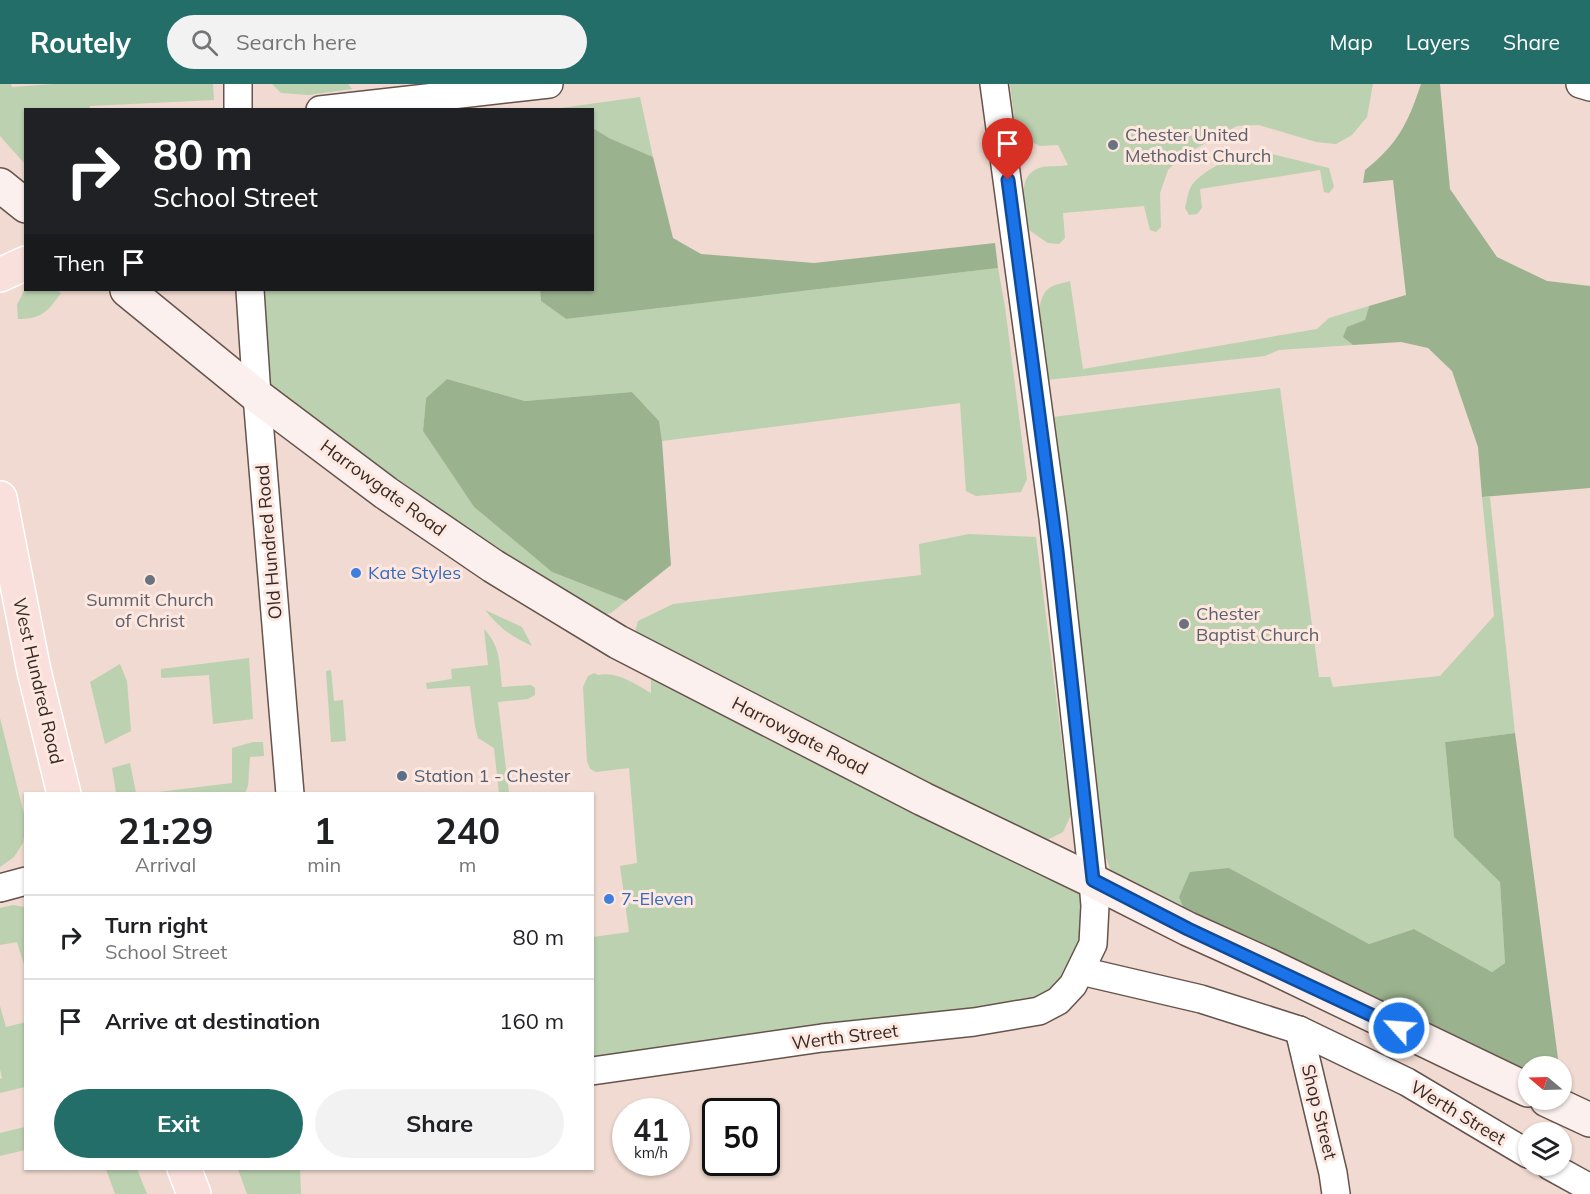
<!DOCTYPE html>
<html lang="en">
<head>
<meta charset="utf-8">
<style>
	:root { --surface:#fff; --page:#f2f2f2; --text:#202124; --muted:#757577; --line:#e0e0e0; --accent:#236e69 }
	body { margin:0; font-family:Mulish,sans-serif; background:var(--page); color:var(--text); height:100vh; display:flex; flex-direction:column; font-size:22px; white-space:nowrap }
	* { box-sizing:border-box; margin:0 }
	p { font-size:20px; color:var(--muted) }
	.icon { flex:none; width:33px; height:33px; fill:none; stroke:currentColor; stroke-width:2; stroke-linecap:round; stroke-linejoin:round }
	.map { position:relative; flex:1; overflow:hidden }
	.panel { position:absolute; left:24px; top:708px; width:570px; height:378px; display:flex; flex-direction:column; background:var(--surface); border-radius:0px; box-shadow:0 2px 4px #0004 }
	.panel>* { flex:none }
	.banner { position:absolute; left:24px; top:24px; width:570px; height:183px; border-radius:0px; box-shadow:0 2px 4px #0004; background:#202124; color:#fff; overflow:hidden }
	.needle { width:39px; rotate:289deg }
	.tools { position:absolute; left:1518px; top:972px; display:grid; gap:12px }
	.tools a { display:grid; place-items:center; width:54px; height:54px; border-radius:50%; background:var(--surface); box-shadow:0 2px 4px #0004; font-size:30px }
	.speed { position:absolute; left:612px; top:1014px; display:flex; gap:12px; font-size:30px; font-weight:700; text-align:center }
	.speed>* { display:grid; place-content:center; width:78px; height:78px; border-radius:50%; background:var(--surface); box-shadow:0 2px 4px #0004; line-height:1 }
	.speed small { font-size:15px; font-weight:400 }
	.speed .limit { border:3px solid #111; border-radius:9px; background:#fff; color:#111 }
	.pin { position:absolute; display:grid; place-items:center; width:51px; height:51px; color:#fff; margin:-62px -26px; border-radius:50% 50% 50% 0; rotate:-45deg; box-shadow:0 0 6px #0007 }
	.pin .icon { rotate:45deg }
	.me { position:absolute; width:66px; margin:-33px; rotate:296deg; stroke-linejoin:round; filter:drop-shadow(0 0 4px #0008) }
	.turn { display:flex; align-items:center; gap:21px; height:126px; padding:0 30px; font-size:27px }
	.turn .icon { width:78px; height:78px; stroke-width:2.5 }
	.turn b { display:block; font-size:42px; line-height:51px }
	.then { display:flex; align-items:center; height:57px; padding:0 30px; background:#0003; gap:12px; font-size:22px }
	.eta { display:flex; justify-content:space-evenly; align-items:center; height:102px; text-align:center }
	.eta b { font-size:36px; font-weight:700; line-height:42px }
	.action { display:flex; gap:12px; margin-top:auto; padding:12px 30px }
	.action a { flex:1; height:69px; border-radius:36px; background:var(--accent); color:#fff; font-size:24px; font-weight:700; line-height:69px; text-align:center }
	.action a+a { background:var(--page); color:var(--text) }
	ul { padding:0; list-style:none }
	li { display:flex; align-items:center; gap:18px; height:84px; padding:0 30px; border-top:2px solid var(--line) }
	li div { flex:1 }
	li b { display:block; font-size:22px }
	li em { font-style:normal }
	header { display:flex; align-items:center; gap:36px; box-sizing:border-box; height:84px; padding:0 30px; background:var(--accent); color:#fff }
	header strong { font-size:28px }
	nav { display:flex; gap:33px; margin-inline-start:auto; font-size:21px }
	.search { width:420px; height:54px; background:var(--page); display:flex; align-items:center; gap:15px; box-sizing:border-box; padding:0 21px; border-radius:33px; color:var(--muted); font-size:22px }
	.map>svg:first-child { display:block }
</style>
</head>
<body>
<header>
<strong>Routely</strong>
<div class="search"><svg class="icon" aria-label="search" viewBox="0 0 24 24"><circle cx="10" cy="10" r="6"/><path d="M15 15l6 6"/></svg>Search here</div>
<nav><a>Map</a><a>Layers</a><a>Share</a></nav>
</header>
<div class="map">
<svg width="1590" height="1110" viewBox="0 0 1590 1110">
	<rect width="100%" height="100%" fill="#f0dad1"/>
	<!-- green -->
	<g fill="#bbd1b0">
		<polygon points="0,0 11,0 12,3 54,0 213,0 214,16 90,22 89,25 26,26 25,80 0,52"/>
		<polygon points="272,0 348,0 352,5 309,11 281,9"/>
		<path d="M 1010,0 L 1373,0 L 1367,33 L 1352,51 L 1336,60 L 1316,58 L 1259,41 L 1237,42 L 1184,71 L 1168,86 L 1160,109 L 1161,143 L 1156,148 L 1150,146 L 1144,122 L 1063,129 L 1065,154 L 1059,160 L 1048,159 L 1029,146 C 1026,127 1014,93 1039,84 C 1048,81 1060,83 1068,81 L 1058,61 L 1040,62 L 1016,50 Z"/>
		<polygon points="640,13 653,73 609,54 593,44 592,26 561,24"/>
		<path d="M 1256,66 L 1329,84 L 1334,103 L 1329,109 L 1324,108 L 1320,86 L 1200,105 L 1202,124 L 1197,130 L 1189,131 L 1185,124 C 1187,117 1188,106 1192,101 C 1204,85 1237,70 1256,66 Z"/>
		<polygon points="998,184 1005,223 1027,395 1021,408 976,412 966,407 960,319 662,357 659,337 632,308 525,317 447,295 426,314 423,347 474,423 552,488 626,517 611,529 598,532 430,426 270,303 264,206 540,206 541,217 566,235"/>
		<path d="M 1070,197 L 1083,285 L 1317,245 L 1329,234 L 1369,222 L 1365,236 L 1343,253 L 1353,261 L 1279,266 L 1265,272 L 1047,296 C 1044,274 1030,220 1048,205 C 1054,200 1064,199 1070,197 Z"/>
		<path d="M 25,205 L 57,206 L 61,209 C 48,227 42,235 18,235 L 17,221 Z"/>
		<polygon points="1280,304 1319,593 1330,593 1333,603 1440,592 1494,532 1482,413 1490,413 1515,649 1445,658 1454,753 1500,797 1505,879 1492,888 1414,845 1369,860 1229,784 1186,830 1113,793 1105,771 1053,333"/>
		<polygon points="969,450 1036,453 1071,731 1063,748 1047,756 1034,752 641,557 635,548 638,537 673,520 921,491 919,460"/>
		<path d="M 485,526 L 522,543 L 532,562 C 510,552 500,544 485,526 Z"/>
		<path d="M 484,545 C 501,563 499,579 502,603 L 531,601 L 535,604 L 535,611 L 528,615 L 498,618 L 509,709 L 499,709 L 494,664 L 478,654 L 475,642 L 470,602 L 427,605 L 426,599 L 452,595 L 451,585 L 488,581 Z"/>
		<polygon points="249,574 253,635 213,640 209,591 161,594 161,585"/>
		<path d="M 651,579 L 1091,798 L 1094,823 L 1057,915 L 593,976 L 593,853 L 629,848 L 620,782 L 637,779 L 629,684 L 596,688 L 590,685 L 587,677 L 583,603 L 588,592 L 594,589 L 598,591 C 617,587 635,600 651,609 Z"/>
		<polygon points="120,580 127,597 131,647 105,660 90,598"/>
		<polygon points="331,586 334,617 343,616 346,657 331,658 326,587"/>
		<polygon points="0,634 26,738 23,759 14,773 0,783"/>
		<polygon points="253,658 263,658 264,672 250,673 248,702 245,709 150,709 232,699 232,664"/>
		<polygon points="130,679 136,709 116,709 112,684"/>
		<polygon points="13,821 25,823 25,884 17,858 0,861 0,824"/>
		<polygon points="0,922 6,943 26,938 25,1003 0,1009 0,995 2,994 0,985"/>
		<polygon points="25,1043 25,1066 0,1072 0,1049"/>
		<polygon points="106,1085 137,1085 147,1110 115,1110"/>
		<polygon points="238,1085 300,1085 301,1110 247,1110"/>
	</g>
	<!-- forest -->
	<g fill="#9bb28e">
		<path d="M 1421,0 L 1440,0 L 1450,105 L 1497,173 L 1547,197 L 1590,202 L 1590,404 L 1482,413 L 1478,363 L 1452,287 L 1428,264 L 1401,258 L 1353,261 L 1343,253 L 1347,243 L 1365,236 L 1369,222 L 1406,211 L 1393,96 L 1363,99 L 1365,86 C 1398,60 1408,39 1421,0 Z"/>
		<polygon points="593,44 609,54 653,73 673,154 701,170 814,179 995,159 998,184 566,235 541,217 540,206 592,206"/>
		<polygon points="447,295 525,317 632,308 659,337 662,357 671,481 626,517 552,488 474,423 423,347 426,314"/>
		<polygon points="1515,649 1559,982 1528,982 1528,993 1186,830 1179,813 1190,788 1229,784 1369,860 1414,845 1492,888 1505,879 1500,798 1454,753 1445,658"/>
	</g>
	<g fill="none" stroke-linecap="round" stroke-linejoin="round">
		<!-- street casing -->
		<g stroke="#66534b" stroke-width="30">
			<g id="street">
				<polyline points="238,0 238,26"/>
				<polyline points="1580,0 1590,3"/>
				<polyline points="320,26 549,0"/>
				<polyline points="250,206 257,312 290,710"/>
				<polyline points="0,804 26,797"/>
				<polyline points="1081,887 1201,915 1299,946 1407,998 1528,1070"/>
				<polyline points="1299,946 1333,1089 1336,1110"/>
				<polyline points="592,987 822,954 974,938 1039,927 1058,917 1073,901 1093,860 1095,822 1093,797 1053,434 994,0"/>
				<polyline points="1550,1082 1590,1104"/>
			</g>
		</g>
		<!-- secondary casing -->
		<g stroke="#66534b" stroke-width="36">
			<g id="secondary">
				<polyline points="0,101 26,122"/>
				<polyline points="127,206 257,312 386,409 493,482 618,558 923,715 1093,797 1188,845 1270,882 1528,1006"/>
				<polyline points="1547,1016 1590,1036"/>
			</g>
		</g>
		<!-- primary casing -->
		<g stroke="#fff" stroke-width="36">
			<g id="primary">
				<polyline points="0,191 26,179"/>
				<polyline points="0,414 34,587 64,710"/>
				<polyline points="184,1084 194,1110"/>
			</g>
		</g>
		<!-- street -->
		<use href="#street" stroke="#fff" stroke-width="27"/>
		<!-- secondary -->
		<use href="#secondary" stroke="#fcf0ee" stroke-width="33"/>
		<!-- primary -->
		<use href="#primary" stroke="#f9e0dc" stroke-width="33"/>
	</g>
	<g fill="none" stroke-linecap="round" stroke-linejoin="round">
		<!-- route casing -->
		<g stroke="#114b97" stroke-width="15">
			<polyline id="route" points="1008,96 1057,467 1093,796 1188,845 1399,944"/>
		</g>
		<!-- route -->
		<use href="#route" stroke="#1a73e8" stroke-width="10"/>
	</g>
	<!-- markers -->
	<g fill="#6b7280" stroke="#fee7de" stroke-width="2">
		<circle cx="1113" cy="61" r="6"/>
		<circle cx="150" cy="496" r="6"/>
		<circle cx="1184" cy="540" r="6"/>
	</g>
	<g fill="#3f7fe0" stroke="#fee7de" stroke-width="2">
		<circle cx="356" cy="489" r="6"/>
		<circle cx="609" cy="815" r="6"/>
	</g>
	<circle fill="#5c6f8a" stroke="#fee7de" stroke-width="2" cx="402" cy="692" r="6"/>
	<g text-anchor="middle" stroke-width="6" stroke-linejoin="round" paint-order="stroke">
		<!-- worship labels -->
		<g font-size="18" fill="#5b616d" stroke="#fee7de" text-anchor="start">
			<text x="1125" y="57">Chester United<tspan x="1125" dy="21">Methodist Church</tspan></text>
			<text x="150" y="522" text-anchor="middle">Summit Church<tspan x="150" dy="21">of Christ</tspan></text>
			<text x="1196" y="536">Chester<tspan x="1196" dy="21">Baptist Church</tspan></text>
		</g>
		<!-- street labels -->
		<g font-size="18" fill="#332a27" stroke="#fee7de">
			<text transform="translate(383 404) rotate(36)" y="6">Harrowgate Road</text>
			<text transform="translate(269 458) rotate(-95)" y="6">Old Hundred Road</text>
			<text transform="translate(38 597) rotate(77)" y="6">West Hundred Road</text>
			<text transform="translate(800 652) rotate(27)" y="6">Harrowgate Road</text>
			<text transform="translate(845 953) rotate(-7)" y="6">Werth Street</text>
			<text transform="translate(1319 1028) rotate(76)" y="6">Shop Street</text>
			<text transform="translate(1458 1029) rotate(31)" y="6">Werth Street</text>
		</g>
		<!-- shop labels -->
		<g font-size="18" fill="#366cbe" stroke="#fee7de" text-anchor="start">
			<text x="368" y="495">Kate Styles</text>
			<text x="621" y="821">7-Eleven</text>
		</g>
		<!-- service labels -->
		<g font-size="18" fill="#4e5e75" stroke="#fee7de" text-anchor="start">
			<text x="414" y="698">Station 1 - Chester</text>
		</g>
	</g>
</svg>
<div class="tools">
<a><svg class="needle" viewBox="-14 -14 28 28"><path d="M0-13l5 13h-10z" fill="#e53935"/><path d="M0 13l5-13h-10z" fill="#757577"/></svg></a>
<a><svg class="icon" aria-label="layers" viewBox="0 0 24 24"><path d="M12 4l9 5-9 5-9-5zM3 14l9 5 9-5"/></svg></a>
</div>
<div class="speed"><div>41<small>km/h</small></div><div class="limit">50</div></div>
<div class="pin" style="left:1008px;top:96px;background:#d93025"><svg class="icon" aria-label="arrive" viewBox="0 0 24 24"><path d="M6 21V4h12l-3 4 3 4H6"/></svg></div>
<svg class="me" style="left:1399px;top:944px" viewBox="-20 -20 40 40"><circle r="17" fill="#1a73e8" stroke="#fff" stroke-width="3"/><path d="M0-11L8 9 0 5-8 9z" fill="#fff"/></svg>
<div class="banner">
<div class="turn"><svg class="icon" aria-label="right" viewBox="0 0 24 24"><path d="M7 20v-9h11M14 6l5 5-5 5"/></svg><div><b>80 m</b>School Street</div></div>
<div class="then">Then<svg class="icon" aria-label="arrive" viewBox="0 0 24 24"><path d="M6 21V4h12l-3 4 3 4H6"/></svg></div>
</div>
<section class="panel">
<div class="eta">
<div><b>21:29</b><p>Arrival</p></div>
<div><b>1</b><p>min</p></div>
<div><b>240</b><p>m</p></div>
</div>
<ul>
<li><svg class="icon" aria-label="right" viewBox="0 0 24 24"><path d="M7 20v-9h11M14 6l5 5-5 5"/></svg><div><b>Turn right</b><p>School Street</p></div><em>80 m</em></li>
<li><svg class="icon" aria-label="arrive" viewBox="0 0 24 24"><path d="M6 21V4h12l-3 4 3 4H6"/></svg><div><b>Arrive at destination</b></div><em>160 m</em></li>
</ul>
<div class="action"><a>Exit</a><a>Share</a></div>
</section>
</div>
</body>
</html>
